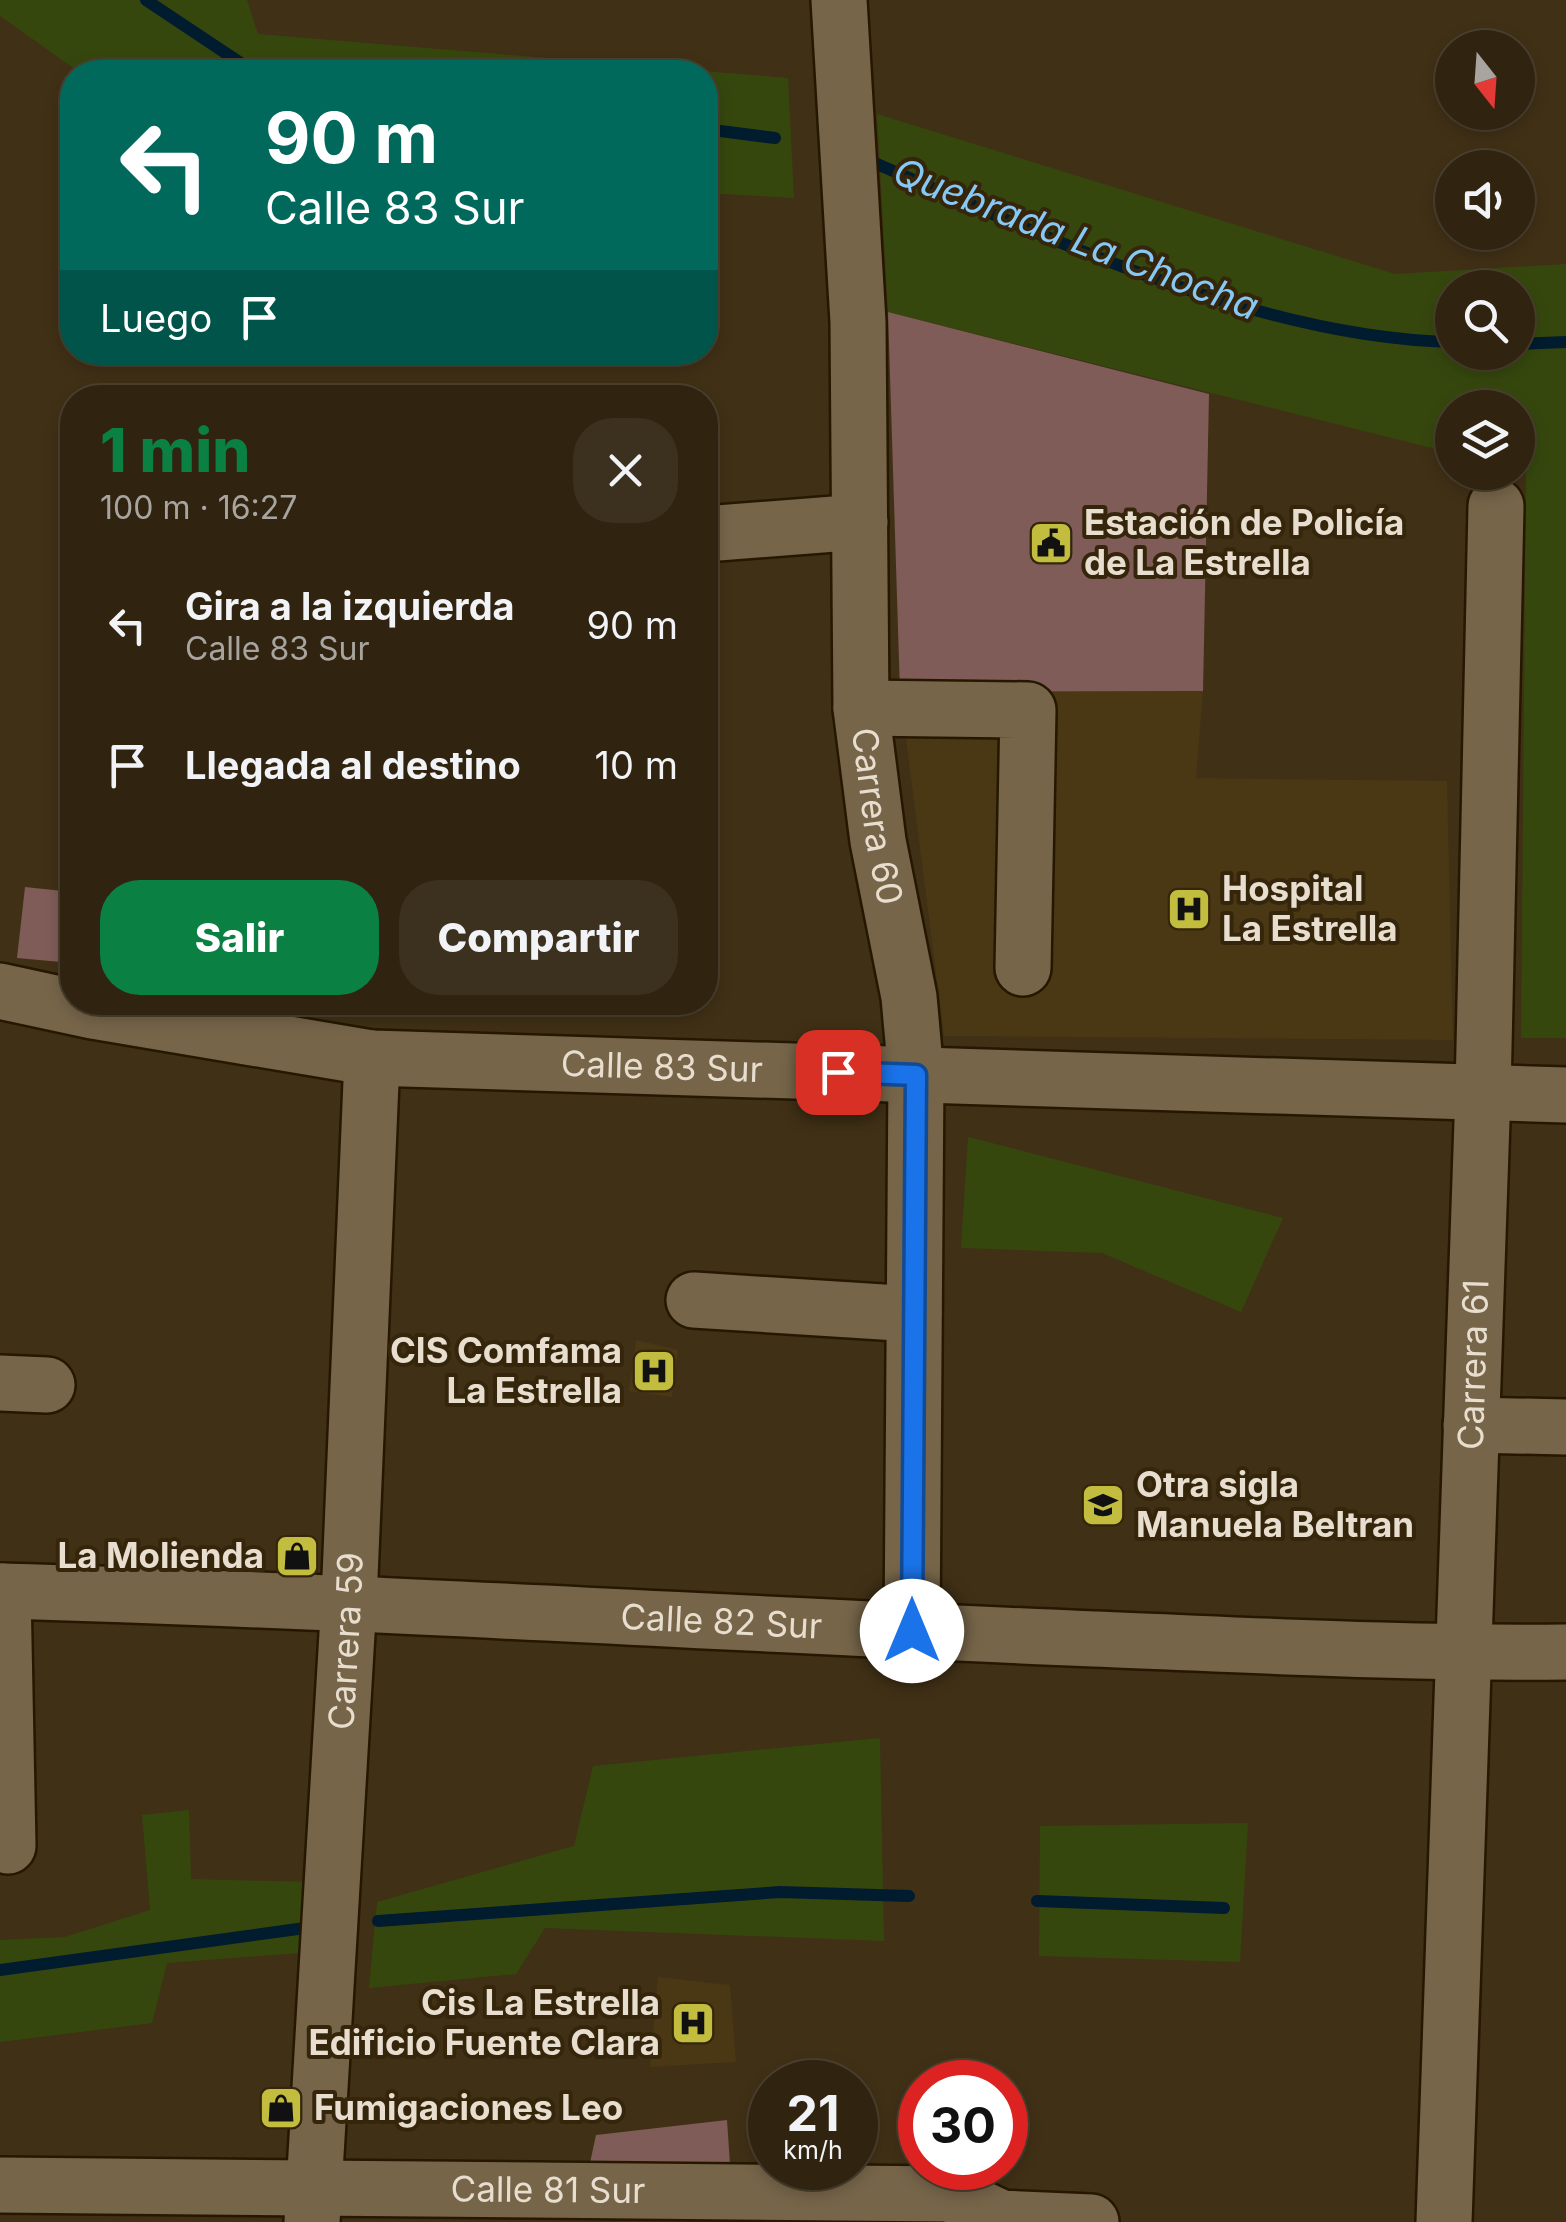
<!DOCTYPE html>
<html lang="es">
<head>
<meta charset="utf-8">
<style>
	:root { --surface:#302410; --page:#3c301e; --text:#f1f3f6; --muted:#a8a49f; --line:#4b4130; --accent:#0b8043 }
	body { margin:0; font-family:Inter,sans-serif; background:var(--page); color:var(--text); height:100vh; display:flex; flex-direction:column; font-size:38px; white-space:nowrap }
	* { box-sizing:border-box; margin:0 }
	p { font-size:32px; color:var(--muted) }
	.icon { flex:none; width:55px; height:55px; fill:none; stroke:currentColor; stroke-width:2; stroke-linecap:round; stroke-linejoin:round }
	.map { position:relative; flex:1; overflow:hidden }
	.drawer { position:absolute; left:60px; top:385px; width:658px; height:630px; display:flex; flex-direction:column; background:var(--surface); border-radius:40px; box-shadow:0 5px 15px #0003,0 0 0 2px var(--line) }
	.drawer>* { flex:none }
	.top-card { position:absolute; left:60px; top:60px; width:658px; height:305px; border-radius:40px; box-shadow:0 5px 15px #0003,0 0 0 2px var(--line); background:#00695c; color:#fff; overflow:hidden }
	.needle { width:65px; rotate:163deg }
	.controls { position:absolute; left:1435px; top:30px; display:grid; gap:20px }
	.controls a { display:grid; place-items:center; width:100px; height:100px; border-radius:50%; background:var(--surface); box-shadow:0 5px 15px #0003,0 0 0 2px var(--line); font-size:50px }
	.speed { position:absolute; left:748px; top:2060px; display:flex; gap:20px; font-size:50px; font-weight:700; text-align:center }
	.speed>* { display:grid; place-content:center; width:130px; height:130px; border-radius:50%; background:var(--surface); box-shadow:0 5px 15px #0003,0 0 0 2px var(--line); line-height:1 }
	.speed small { font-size:25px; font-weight:400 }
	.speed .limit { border:15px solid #d22; background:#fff; color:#111 }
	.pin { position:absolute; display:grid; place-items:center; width:85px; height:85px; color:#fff; margin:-42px; border-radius:20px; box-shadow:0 5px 15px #0006 }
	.me { position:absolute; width:110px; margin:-55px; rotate:0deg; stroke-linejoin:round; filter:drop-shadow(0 0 8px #0008) }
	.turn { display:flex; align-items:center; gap:35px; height:210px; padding:0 40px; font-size:45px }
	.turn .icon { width:130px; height:130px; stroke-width:2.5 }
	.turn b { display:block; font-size:70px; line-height:85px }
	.then { display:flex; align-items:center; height:95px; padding:0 40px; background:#0003; gap:20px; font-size:38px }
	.round { display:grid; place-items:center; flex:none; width:105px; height:105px; border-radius:40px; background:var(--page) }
	.overview { display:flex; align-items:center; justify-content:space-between; height:170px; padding:0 40px }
	h1 { font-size:60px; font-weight:800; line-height:75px; color:var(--accent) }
	.primary-button { display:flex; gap:20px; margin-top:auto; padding:20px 40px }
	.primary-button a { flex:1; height:115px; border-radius:40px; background:var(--accent); color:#fff; font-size:40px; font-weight:800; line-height:115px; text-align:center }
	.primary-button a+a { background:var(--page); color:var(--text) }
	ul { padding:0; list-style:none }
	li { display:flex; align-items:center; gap:30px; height:140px; padding:0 40px }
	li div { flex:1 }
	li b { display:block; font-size:38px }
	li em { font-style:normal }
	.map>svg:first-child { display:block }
</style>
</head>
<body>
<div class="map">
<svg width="1566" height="2222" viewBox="0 0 1566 2222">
	<rect width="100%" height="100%" fill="#403016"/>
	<!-- built -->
	<g fill="#4a3714">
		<polygon points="1203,691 1196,778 1447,781 1453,1040 944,1036 900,692"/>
		<polygon points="636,1340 678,1350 672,1397 629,1391"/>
		<polygon points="658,1977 730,1985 736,2062 650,2067"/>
	</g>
	<!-- green -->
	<g fill="#36470e" fill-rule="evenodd">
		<polygon points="0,0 247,0 258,34 788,78 794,198 705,193 705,72 79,72 0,16"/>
		<path d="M 877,114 L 1395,274 L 1566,264 L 1566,1038 L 1521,1038 L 1526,471 L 1518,469 L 1518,408 L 1452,408 L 1452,453 L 888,312 ZM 1452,288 L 1518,288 L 1518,352 L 1452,352 Z"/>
		<polygon points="968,1137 1283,1218 1241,1312 1102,1253 961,1248"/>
		<polygon points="880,1738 884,1941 545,1928 516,1974 369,1988 377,1902 574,1846 593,1766"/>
		<polygon points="189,1810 191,1879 309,1882 300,1953 167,1963 152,2023 0,2042 0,1940 65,1937 150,1910 142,1815"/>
		<polygon points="1248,1823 1240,1962 1039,1956 1040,1826"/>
	</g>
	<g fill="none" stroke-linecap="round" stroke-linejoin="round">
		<!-- stream -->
		<g stroke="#001c2e" stroke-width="12">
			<polyline points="146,0 254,72"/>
			<polyline points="705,129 775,138"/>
			<path d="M 877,164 C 1050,239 1262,338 1452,342"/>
			<polyline points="1518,344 1566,342"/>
			<polyline points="1037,1901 1224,1908"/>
			<polyline points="378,1921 780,1892 909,1896"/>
			<polyline points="0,1970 305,1928"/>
		</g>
	</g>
	<!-- building -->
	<g fill="#7f5c57">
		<polygon points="888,312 1209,394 1203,691 900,692"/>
		<polygon points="25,887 72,892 72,963 17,958"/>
		<polygon points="727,2120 731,2179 587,2177 596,2135"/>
	</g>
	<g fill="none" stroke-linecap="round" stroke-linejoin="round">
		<!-- minor casing -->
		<g stroke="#261800" stroke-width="60">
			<g id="minor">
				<path id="s1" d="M 839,0 L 858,322 L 861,708 L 878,841 L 909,997 L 916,1075 L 912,1631"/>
				<polyline points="705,534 860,522"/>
				<polyline points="861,708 1028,710 1023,968"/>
				<path id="s2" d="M 0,991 L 92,1011 L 372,1058 L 1566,1095"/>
				<polyline points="694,1300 914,1314"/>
				<polyline points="0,1383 47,1385"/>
				<polyline points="1471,1425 1566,1427"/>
				<path id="s3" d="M 0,1591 C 365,1601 729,1624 1094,1639 C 1251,1645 1408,1654 1566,1652"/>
				<polyline points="3,1591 8,1846"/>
				<path id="s4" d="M 0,2185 L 950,2194 L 1001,2218 L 1091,2222"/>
				<path id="s5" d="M 312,2222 L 349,1600 L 372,1058"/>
				<path id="s6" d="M 1444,2222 L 1483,1092 L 1496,506"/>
			</g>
		</g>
		<!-- minor -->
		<use href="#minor" stroke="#766549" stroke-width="55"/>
	</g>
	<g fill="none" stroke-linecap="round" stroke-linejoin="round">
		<!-- route casing -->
		<g stroke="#114b97" stroke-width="25">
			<polyline id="route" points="838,1072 916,1075 912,1631"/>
		</g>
		<!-- route -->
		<use href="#route" stroke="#1a73e8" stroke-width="18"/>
	</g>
	<!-- icons -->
	<defs>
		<g id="civic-square" transform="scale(2.25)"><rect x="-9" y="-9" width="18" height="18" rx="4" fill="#c2bd3f" stroke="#35260b"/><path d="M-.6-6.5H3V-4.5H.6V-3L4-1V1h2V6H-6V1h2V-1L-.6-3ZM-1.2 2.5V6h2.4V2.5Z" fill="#111"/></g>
		<g id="hospital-square" transform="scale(2.25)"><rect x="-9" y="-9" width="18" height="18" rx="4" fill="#c2bd3f" stroke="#35260b"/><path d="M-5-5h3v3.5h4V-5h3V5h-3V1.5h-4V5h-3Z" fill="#111"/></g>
		<g id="school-square" transform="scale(2.25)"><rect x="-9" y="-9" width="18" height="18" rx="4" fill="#c2bd3f" stroke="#35260b"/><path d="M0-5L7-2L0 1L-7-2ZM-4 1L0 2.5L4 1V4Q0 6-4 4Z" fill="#111"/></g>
		<g id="shop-square" transform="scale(2.25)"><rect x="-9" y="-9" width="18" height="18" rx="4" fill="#c2bd3f" stroke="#35260b"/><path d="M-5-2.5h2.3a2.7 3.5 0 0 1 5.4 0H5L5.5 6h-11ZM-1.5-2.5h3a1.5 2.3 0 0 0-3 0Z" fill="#111"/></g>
	</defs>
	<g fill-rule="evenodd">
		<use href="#civic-square" x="1051" y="543"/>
		<use href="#hospital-square" x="1189" y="909"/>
		<use href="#hospital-square" x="654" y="1371"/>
		<use href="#school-square" x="1103" y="1505"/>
		<use href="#shop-square" x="297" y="1556"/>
		<use href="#hospital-square" x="693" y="2023"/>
		<use href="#shop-square" x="281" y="2108"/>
	</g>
	<g text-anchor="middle" stroke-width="8" stroke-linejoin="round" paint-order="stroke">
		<!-- poi labels -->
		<g font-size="35" font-weight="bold" fill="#e8decf" stroke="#35260b" text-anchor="start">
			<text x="1084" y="535">Estación de Policía<tspan x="1084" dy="40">de La Estrella</tspan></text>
			<text x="1222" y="901">Hospital<tspan x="1222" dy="40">La Estrella</tspan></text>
			<text x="622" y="1363" text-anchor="end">CIS Comfama<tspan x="622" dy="40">La Estrella</tspan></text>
			<text x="1136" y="1497">Otra sigla<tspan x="1136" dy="40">Manuela Beltran</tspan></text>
			<text x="264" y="1568" text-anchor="end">La Molienda</text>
			<text x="660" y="2015" text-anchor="end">Cis La Estrella<tspan x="660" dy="40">Edificio Fuente Clara</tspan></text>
			<text x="314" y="2120">Fumigaciones Leo</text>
		</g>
		<!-- street labels -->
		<g font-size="35" fill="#e8decf" stroke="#35260b">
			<text dy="12" stroke="none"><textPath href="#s1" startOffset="818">Carrera 60</textPath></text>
			<text dy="12" stroke="none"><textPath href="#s2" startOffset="668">Calle 83 Sur</textPath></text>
			<text dy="12" stroke="none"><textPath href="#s6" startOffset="858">Carrera 61</textPath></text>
			<text dy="12" stroke="none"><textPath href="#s3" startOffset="722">Calle 82 Sur</textPath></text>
			<text dy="12" stroke="none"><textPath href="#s5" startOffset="582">Carrera 59</textPath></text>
			<text dy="12" stroke="none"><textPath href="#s4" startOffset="548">Calle 81 Sur</textPath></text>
		</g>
		<!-- water labels -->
		<g font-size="38" font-style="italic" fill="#86c9f6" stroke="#35260b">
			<text transform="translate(1076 239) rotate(21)" y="13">Quebrada La Chocha</text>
		</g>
	</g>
</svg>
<div class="controls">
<a><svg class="needle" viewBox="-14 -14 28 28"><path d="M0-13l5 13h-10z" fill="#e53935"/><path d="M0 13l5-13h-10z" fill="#a8a49f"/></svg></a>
<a><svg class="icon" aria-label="sound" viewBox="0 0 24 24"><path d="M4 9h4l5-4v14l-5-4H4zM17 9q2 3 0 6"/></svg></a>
<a><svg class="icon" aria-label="search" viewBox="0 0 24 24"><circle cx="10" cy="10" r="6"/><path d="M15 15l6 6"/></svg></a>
<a><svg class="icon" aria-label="layers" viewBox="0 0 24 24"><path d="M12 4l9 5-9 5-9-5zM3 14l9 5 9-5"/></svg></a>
</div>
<div class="speed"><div>21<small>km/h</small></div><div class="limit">30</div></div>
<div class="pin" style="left:838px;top:1072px;background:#d93025"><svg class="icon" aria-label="arrive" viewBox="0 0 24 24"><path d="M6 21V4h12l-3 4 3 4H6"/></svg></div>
<svg class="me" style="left:912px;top:1631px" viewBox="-20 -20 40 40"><circle r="19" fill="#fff"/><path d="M0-13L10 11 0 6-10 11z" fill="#1a73e8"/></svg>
<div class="top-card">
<div class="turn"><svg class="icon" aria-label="left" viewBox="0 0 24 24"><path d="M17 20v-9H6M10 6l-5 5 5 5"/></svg><div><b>90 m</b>Calle 83 Sur</div></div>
<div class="then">Luego<svg class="icon" aria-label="arrive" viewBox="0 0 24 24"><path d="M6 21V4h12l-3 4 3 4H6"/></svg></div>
</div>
<section class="drawer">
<div class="overview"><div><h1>1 min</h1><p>100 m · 16:27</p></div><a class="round"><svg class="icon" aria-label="close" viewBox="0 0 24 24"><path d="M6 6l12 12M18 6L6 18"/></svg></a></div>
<ul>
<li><svg class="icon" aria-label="left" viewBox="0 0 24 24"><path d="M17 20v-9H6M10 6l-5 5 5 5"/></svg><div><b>Gira a la izquierda</b><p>Calle 83 Sur</p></div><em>90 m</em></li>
<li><svg class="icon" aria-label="arrive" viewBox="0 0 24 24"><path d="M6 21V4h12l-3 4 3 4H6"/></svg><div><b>Llegada al destino</b></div><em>10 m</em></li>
</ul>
<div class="primary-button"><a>Salir</a><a>Compartir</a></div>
</section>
</div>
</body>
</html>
